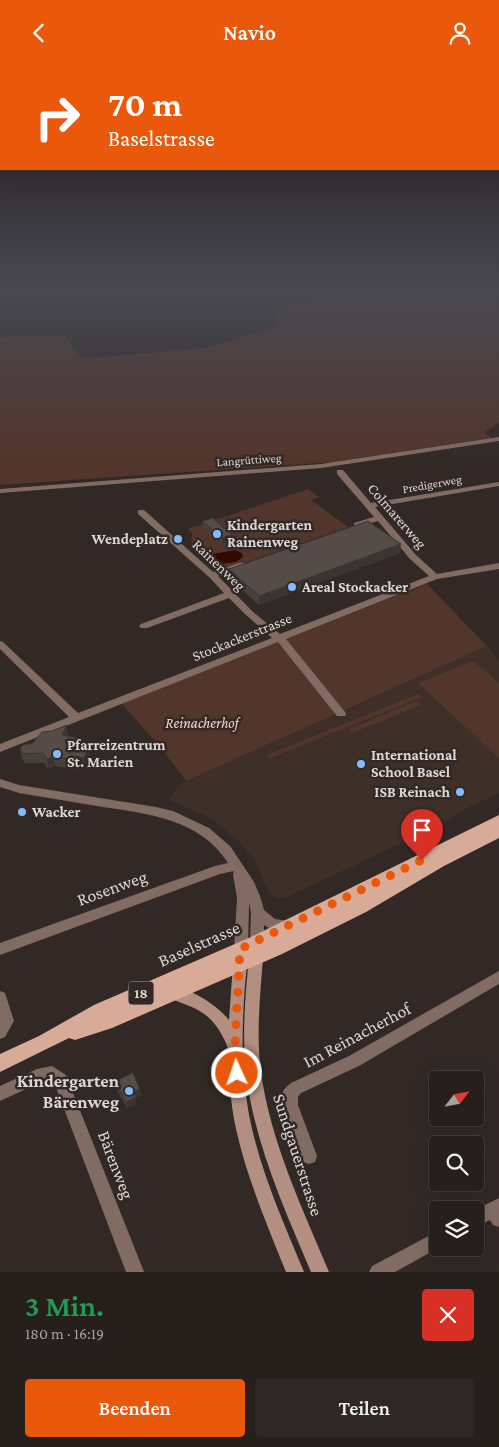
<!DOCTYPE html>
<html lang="de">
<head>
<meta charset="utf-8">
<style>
	:root { --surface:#261f1c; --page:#2e2725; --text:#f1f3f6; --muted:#a4a2a3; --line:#423d3b; --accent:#ea580c }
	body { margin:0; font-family:"Crimson Pro",serif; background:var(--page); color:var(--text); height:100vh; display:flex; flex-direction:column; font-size:19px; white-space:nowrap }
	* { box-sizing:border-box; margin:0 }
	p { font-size:16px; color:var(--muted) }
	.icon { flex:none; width:28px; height:28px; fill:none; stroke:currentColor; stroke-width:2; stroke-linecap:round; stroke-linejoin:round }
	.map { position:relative; height:1207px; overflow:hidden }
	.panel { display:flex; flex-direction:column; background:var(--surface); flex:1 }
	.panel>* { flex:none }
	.top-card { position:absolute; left:0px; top:0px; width:500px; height:105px; box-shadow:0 5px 20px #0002,0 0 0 1px var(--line); background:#ea580c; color:#fff; overflow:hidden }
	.needle { width:32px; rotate:58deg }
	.tools { position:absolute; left:429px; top:1006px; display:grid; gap:10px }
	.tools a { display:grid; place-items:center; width:55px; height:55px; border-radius:5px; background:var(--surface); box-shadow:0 5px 20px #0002,0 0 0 1px var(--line); font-size:25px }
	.pin { position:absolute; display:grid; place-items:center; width:42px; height:42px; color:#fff; margin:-51px -21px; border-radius:50% 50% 50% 0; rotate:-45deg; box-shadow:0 0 5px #0007 }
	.pin .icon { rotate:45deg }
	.me { position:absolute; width:55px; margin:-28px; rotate:357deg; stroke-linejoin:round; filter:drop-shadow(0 0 4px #0008) }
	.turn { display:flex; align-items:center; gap:18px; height:105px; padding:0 25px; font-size:22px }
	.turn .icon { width:65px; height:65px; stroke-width:2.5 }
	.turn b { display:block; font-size:35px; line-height:42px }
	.round { display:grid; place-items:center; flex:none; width:52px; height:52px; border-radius:5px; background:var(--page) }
	.head { display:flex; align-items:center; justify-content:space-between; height:85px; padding:0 25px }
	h1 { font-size:30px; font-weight:600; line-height:38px; color:#1e9e55 }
	.cta { display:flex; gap:10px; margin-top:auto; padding:10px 25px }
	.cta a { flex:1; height:58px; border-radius:5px; background:var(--accent); color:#fff; font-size:20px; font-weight:600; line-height:58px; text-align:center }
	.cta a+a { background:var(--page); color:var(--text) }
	header { display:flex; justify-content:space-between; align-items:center; height:65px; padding:0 25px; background:var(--accent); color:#fff; font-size:22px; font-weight:600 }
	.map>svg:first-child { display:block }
</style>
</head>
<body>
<header><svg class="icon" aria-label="back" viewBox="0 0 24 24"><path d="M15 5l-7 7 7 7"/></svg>Navio<svg class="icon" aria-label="person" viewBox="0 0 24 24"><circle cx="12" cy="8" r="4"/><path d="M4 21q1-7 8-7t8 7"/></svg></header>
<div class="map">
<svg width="499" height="1207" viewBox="0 0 499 1207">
	<rect width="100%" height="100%" fill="#322926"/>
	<!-- built -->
	<polygon fill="#3e2f29" points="487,581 499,595 499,728 459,747 446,757 287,832 277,833 269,828 255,796 239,776 209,752 168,735 176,724 186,716"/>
	<!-- green -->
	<g fill="#52362b">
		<path d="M 425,227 L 484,227 L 499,241 L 499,358 L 485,367 L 491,373 L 334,397 L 0,420 L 0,272 L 65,270 L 82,294 L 213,282 L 279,261 L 271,243 C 322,234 374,233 425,227 Z"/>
		<polygon points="308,424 319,432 311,435 348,462 218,507 197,489 202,487 191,476 192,468 188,464"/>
		<polygon points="427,519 487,581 186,716 162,684 121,638"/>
		<polygon points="473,596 499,618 499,693 418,618"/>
		<polygon points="418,629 422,632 270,693 267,690"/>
		<polygon points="417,636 421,640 352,668 349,664"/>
	</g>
	<!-- water -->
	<polygon fill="#330a00" points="235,485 242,488 243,492 236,497 220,499 212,492 213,489"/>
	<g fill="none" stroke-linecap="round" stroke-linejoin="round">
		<!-- street -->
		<g fill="#826b63" fill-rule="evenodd">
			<polygon points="499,372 499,376 321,403 0,428 0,424 321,399"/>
			<polygon points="337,405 343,405 371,438 499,417 499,421 375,442 416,490 437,509 499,498 499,504 437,514 286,574 345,647 346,649 345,651 337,651 278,577 0,687 0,679 69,652 0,584 0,576 3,577 78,648 272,573 246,550 229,533 147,563 141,563 139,561 141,559 224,528 209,512 138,449 138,445 144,445 213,507 239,498 245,498 246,500 245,502 218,511 252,546 280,569 429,511 410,494 378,456 357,462 354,462 354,458 374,452 337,409"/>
			<path d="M 0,714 L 19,720 L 156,742 L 173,746 L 209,763 L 230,781 L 254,817 L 260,831 L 264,845 L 275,854 L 294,857 L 296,861 L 294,865 C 285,868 272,866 264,860 L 264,877 L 262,881 L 257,883 L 252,881 L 250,877 L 251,848 L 249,838 L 248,884 L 246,888 L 241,890 L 236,888 L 234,884 L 237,833 L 233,809 L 234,806 L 220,809 L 0,890 L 0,878 L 215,801 L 228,798 C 200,754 149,749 103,742 C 75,737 47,733 19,728 L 0,722 Z"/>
			<path d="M 499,906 L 499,919 L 359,1001 L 301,1028 L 298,1032 L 298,1040 L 317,1091 L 315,1097 L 309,1099 L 303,1097 C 297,1081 278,1042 283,1027 C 284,1023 288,1021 291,1018 L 349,991 Z"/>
			<polygon points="0,926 5,928 14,956 5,972 0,974"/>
			<polygon points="52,1001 66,1010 144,1207 126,1207 55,1020 50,1016 39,1018 0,1036 0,1021 37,1004"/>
			<polygon points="499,1133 499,1162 493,1160 490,1155 475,1162 475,1145"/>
			<polygon points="438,1166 438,1182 440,1182 395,1207 369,1207 372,1201"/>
		</g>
		<!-- secondary -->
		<g fill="#b28f81" fill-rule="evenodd">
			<path d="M 256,887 L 261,889 L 263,893 C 260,931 256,970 261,1008 C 271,1078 302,1142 329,1207 L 311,1207 C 284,1143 254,1077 246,1008 C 242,970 245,931 249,893 L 251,889 Z"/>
			<path d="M 240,893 L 245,895 L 247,899 C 242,947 240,996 248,1044 C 258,1101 282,1154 304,1207 L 286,1207 C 267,1160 247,1113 236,1064 C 233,1050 231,1036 230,1022 C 228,1007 232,988 224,974 C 210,946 195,943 168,933 L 166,929 L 168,925 C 186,918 218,941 229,955 L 233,899 L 235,895 Z"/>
		</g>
		<!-- primary -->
		<polygon fill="#d8aa98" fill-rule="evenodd" points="499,750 499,773 444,801 366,847 282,889 112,963 75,975 69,973 0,1007 0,989 39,971 94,940 251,872"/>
	</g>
	<!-- wall -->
	<g fill="#49403d">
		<polygon points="202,456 232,470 232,475 222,479 203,462"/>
		<polygon points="400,488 259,540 229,513 229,504"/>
		<polygon points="68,670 68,671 89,683 90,693 85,702 78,705 55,701 48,704 44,698 25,698 22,694 20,684"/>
		<polygon points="115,1016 140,1024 141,1030 136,1033 136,1039 127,1043 116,1023"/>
	</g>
	<!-- shaded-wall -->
	<g fill="#3c3432">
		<polygon points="232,470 232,475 222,479 222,473"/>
		<polygon points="401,479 400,488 259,540 259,531"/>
		<polygon points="67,660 68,670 64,680 62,670"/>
		<polygon points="89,683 90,693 85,702 78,705 76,695"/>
		<polygon points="54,692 55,701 48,704 47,694"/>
		<polygon points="140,1024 141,1030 136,1033 136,1039 127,1043 126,1037 133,1027"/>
	</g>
	<!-- building -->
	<g fill="#554b47" stroke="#3c3432">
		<polygon points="213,453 232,470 222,473 202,456"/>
		<polygon points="368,456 401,479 259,531 229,504"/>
		<polygon points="67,660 62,670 77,673 81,679 84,677 89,683 84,692 76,695 54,692 47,694 43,688 23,689 20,684 23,680 33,678 42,667 52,666"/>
		<polygon points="133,1008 140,1024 133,1027 136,1032 126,1037 115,1016"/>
	</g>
	<!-- sky -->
	<linearGradient id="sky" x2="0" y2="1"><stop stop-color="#1c1715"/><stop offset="0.57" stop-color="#494952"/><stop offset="1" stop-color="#494952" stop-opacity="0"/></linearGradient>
	<rect width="499" height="396" fill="url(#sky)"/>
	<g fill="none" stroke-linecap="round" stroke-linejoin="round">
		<!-- route -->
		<polyline stroke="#ea580c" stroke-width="9" stroke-dasharray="0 16.2" points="237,1008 235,980 240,884 422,795"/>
	</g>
	<!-- markers -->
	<g fill="#83bcfb" stroke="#322926" stroke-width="2">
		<circle cx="217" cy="469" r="5"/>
		<circle cx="178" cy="474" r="5"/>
		<circle cx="292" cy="522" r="5"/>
		<circle cx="57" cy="689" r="5"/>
		<circle cx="361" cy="699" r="5"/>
		<circle cx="460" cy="727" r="5"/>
		<circle cx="22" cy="747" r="5"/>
		<circle cx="129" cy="1026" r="5"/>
	</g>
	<g text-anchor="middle" stroke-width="5" stroke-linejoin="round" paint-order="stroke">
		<!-- far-street labels -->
		<g font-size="12" fill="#dcd6d4" stroke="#322926">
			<text transform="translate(249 395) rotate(-4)" y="4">Langrüttiweg</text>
			<text transform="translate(432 419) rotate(-10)" y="4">Predigerweg</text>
		</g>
		<!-- shield labels -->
		<rect fill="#322926" stroke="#a9a2a0" stroke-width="1" x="128.5" y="916.5" width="25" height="23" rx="4"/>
		<g font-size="14" font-weight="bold" fill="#dcd6d4">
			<text x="141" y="933">18</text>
		</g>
		<!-- street labels -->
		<g font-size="15" fill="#dcd6d4" stroke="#322926">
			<text transform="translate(397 451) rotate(49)" y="5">Colmarerweg</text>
			<text transform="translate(219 500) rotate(44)" y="5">Rainenweg</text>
			<text transform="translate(242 572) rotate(-22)" y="5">Stockackerstrasse</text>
		</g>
		<!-- poi labels -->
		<g font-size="15" font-weight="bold" fill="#dcd6d4" stroke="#322926" text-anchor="start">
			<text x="227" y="465">Kindergarten<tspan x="227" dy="17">Rainenweg</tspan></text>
			<text x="168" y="479" text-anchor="end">Wendeplatz</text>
			<text x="302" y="527">Areal Stockacker</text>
			<text x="67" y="685">Pfarreizentrum<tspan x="67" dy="17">St. Marien</tspan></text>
			<text x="371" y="695">International<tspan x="371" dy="17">School Basel</tspan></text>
			<text x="450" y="732" text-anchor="end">ISB Reinach</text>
			<text x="32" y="752">Wacker</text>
		</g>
		<!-- park labels -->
		<g font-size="15" font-style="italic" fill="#f4d4c7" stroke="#322926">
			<text x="202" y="663">Reinacherhof</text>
		</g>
		<!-- near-street labels -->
		<g font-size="18" fill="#dcd6d4" stroke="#322926">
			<text transform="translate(112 823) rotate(-20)" y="6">Rosenweg</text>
			<text transform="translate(199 879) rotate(-24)" y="6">Baselstrasse</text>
			<text transform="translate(357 970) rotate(-28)" y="6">Im Reinacherhof</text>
			<text transform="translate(298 1090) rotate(72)" y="6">Sundgauerstrasse</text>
			<text transform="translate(116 1100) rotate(69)" y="6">Bärenweg</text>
		</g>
		<!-- near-poi labels -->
		<g font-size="18" font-weight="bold" fill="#dcd6d4" stroke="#322926" text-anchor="end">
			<text x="119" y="1022">Kindergarten<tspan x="119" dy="21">Bärenweg</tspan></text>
		</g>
	</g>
</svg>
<div class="tools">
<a><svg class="needle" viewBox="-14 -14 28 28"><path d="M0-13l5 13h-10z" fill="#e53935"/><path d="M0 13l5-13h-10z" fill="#a4a2a3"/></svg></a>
<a><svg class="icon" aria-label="search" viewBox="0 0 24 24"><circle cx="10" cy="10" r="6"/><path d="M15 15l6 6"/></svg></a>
<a><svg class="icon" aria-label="layers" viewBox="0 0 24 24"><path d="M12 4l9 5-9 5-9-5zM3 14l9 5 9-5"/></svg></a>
</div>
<div class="pin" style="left:422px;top:795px;background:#d93025"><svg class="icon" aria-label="arrive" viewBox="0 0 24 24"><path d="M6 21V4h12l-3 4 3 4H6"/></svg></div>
<svg class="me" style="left:237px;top:1008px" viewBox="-20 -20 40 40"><circle r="17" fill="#ea580c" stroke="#fff" stroke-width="3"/><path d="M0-11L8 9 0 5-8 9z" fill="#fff"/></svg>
<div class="top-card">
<div class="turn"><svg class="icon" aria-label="right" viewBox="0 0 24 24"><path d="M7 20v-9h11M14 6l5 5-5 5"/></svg><div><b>70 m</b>Baselstrasse</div></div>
</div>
</div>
<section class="panel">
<div class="head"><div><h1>3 Min.</h1><p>180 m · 16:19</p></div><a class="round" style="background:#d93025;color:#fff"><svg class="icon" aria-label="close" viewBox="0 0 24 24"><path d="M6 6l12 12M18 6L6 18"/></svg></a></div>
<div class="cta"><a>Beenden</a><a>Teilen</a></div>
</section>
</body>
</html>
